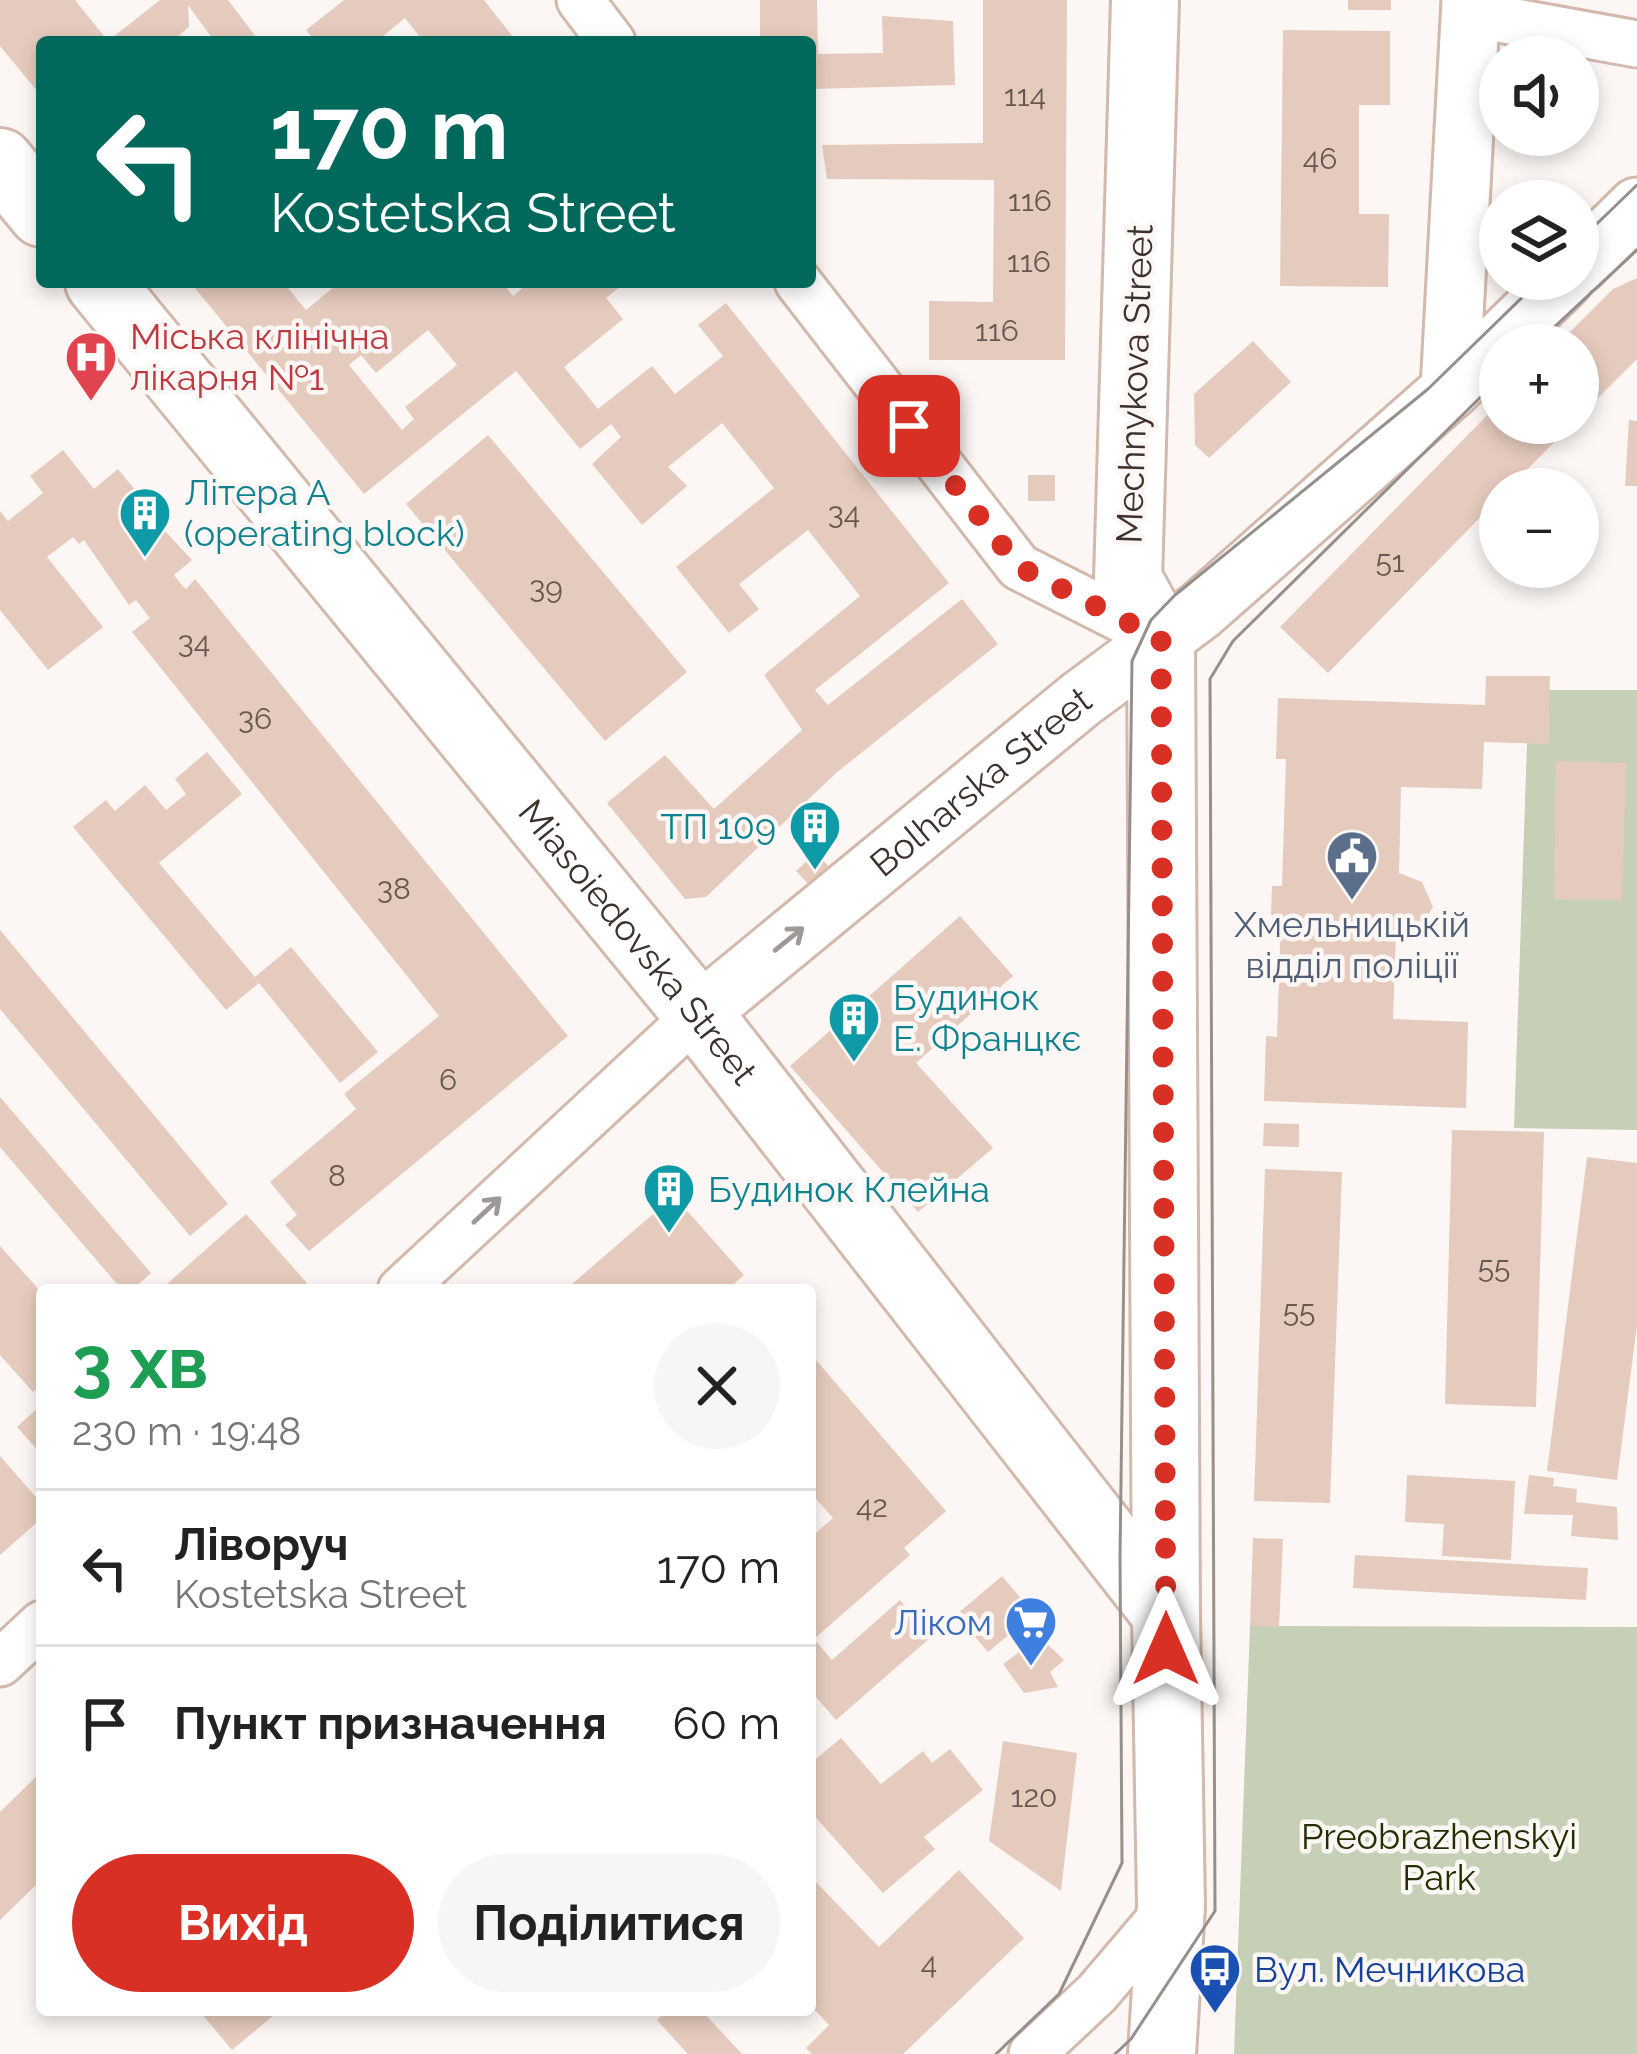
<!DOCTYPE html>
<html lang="uk">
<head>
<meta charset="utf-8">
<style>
	:root { --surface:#fff; --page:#f6f6f6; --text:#222; --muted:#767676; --line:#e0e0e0; --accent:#d93025 }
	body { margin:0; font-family:Raleway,sans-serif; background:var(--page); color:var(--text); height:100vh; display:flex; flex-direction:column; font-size:45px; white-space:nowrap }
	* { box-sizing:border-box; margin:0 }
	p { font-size:39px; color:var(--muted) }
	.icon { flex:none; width:66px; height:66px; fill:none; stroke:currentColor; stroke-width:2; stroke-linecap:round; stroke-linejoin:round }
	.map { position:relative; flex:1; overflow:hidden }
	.side { position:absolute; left:36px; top:1284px; width:780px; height:732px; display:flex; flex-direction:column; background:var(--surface); border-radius:12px; box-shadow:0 6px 18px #0003 }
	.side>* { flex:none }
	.top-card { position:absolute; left:36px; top:36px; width:780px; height:252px; border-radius:12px; box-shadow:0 6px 18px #0003; background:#00695c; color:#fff; overflow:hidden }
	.tools { position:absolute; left:1479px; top:36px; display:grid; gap:24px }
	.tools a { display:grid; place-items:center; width:120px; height:120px; border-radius:50%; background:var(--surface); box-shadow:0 6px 18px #0003; font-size:60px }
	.pin { position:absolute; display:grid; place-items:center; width:102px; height:102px; color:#fff; margin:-51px; border-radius:24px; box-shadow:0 6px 18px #0006 }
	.me { position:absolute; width:132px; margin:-66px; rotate:0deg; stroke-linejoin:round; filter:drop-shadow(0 0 9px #0008) }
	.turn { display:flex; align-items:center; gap:42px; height:252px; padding:0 36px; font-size:54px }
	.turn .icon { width:156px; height:156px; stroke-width:2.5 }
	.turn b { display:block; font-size:84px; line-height:102px }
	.round { display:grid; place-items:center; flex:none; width:126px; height:126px; border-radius:63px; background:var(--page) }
	.summary { display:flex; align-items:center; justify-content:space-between; height:204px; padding:0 36px }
	h1 { font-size:72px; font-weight:700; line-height:90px; color:#1e9e55 }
	.cta { display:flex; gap:24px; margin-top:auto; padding:24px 36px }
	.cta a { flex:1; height:138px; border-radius:72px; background:var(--accent); color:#fff; font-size:48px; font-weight:700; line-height:138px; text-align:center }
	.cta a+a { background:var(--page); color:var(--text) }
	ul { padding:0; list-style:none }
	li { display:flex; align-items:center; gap:36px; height:156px; padding:0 36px; border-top:3px solid var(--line) }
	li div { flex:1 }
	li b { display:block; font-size:45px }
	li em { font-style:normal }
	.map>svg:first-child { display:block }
</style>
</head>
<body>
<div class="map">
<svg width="1637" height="2054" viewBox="0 0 1637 2054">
	<rect width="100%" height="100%" fill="#fcf7f4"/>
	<!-- green -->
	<g fill="#c6d0b6">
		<polygon points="1549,690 1637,690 1637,1130 1514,1128 1527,743 1548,743"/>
		<polygon points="1250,1626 1637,1627 1637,2054 1234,2054"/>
	</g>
	<!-- building -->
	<g fill="#e5cbbd" fill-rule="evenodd">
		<polygon points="0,0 75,0 108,41 160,0 228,0 260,42 215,42 188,5 189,27 171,42 42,42 42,97 0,46"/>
		<polygon points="344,0 484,0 517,42 424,42 405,18 376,42 316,42 306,30"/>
		<polygon points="760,0 817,0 818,54 883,53 882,16 953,21 955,85 810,89 810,42 760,42"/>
		<polygon points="983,0 1067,0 1065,360 929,360 929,301 993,302 994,180 827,179 822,145 983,143"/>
		<rect x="1348" y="0" width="43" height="10"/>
		<polygon points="1283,30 1390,31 1390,105 1359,105 1359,214 1389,214 1388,287 1280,286"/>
		<polygon points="1637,278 1637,359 1578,418 1578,345 1557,345 1613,289"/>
		<path d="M 190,282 L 283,282 L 306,310 L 340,282 L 502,282 L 513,296 L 530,282 L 617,282 L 621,286 L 606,298 L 623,319 L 564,367 L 598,409 L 652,366 L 675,394 L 723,356 L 698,325 L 726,303 L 949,583 L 815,690 L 828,705 L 962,599 L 998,644 L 836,773 L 706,897 L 685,899 L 607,803 L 665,755 L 714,809 L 802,730 L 764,675 L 860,596 L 808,530 L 739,584 L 759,609 L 729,633 L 676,567 L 774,488 L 722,423 L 668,467 L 687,486 L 642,525 L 592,464 L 621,437 L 611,424 L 580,449 L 516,371 L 364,494 ZM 428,330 L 457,365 L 405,407 L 414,419 L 402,430 L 349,365 L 361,355 L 376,373 Z"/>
		<polygon points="1253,341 1291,382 1209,458 1195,445 1194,394"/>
		<polygon points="1500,402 1500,423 1573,423 1508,489 1500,489 1500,497 1328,673 1280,627"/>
		<polygon points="1629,420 1637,421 1637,486 1625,486"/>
		<polygon points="488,435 687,672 605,741 406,504"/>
		<polygon points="63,450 94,489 118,469 141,497 137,501 192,560 174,575 180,583 186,589 195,579 568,1036 309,1251 285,1225 297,1215 270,1182 356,1109 344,1094 439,1016 132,632 150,618 136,600 129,605 84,540 79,544 73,537 47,557 103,627 48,670 0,610 0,511 8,521 43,493 30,476"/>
		<rect x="1028" y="475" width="27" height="26"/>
		<polygon points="1486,676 1550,676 1548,744 1484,742 1482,789 1401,787 1399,873 1422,882 1433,907 1420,928 1396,936 1393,1019 1468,1022 1466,1108 1264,1101 1266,1036 1277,1037 1281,916 1271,915 1272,886 1282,886 1286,759 1276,759 1278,698 1485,705"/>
		<polygon points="207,752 242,794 159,863 255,977 291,947 378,1052 340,1083 259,983 226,1010 73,827 106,800 115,811 145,785 166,810 186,794 175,779"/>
		<polygon points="1556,761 1626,763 1622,900 1554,899"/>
		<polygon points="816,853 835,873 815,891 796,871"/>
		<polygon points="960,916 1013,976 916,1063 993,1148 918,1212 790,1066"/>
		<polygon points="0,930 228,1204 190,1236 0,1009"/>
		<polygon points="0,1097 151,1273 132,1290 122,1290 0,1147"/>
		<polygon points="1264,1123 1299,1124 1299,1147 1263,1146"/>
		<polygon points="1452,1130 1544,1132 1536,1407 1445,1404"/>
		<polygon points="1587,1157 1637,1163 1637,1325 1617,1480 1547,1471"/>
		<polygon points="1265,1169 1342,1172 1330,1503 1254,1501"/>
		<polygon points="674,1196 744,1275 727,1290 565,1290"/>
		<polygon points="246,1214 307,1283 300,1290 160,1290"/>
		<polygon points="0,1246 42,1293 42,1384 33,1392 0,1355"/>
		<polygon points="810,1353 946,1511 904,1548 910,1555 814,1639 832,1660 900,1600 931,1637 836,1720 810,1690 810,1538 833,1518 810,1492"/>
		<polygon points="42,1404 42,1455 17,1427"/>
		<polygon points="0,1456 42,1504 42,1518 0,1555"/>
		<polygon points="1407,1475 1515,1481 1511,1560 1442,1556 1444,1524 1405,1522"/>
		<polygon points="1529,1475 1554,1478 1553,1486 1577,1489 1576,1502 1617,1507 1618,1540 1571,1536 1573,1515 1524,1514"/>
		<polygon points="1253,1538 1283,1539 1279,1627 1250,1626"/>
		<polygon points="1355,1555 1588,1568 1586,1600 1353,1588"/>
		<polygon points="1002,1576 1034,1614 988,1652 956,1615"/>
		<polygon points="1040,1637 1064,1660 1050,1672 1058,1687 1024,1693 1003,1664"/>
		<polygon points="841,1738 881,1784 923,1751 932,1763 950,1749 983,1790 924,1837 935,1849 883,1893 810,1811 810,1764"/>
		<polygon points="1003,1741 1077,1753 1061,1891 989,1841"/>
		<polygon points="42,1771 42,1879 0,1920 0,1812"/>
		<polygon points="959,1870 1024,1938 903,2054 812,2054 806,2048 829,2025 810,2005 810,1876 879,1947"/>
		<polygon points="205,2010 229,2015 235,2010 280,2010 232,2050 201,2013"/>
		<polygon points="667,2010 701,2010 742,2054 688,2054 657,2020"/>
	</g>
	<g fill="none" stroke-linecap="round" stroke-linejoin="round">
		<!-- minor casing -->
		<g stroke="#d2b9ab" stroke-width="51">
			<g id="minor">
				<polyline points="580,0 612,42"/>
				<polyline points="1471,14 1637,44"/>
				<polyline points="798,282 1019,567 1161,639"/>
				<polyline points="401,1290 698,1014"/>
				<polyline points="0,1663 42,1624"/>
				<polyline points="1032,2054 1097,1993 1171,1906"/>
			</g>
		</g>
		<!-- tertiary casing -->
		<g stroke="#d2b9ab" stroke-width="63">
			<g id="tertiary">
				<polyline points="1578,265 1637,207"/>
				<polyline points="1450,390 1471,0"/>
				<path id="s1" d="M 698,1014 L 1081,699 L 1200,611 L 1450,390 L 1564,279"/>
			</g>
		</g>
		<!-- secondary casing -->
		<g stroke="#d2b9ab" stroke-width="72">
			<polyline id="secondary" points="1145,0 1128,579 1161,639 1166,1614"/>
		</g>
		<!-- primary casing -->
		<g stroke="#d2b9ab" stroke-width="72">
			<g id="primary">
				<polyline points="0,162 42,213"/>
				<path id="s2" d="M 99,282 L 698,1014 L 1166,1614 L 1171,1906 L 1162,2054"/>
			</g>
		</g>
		<!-- minor -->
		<use href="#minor" stroke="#fff" stroke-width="45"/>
		<!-- tertiary -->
		<use href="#tertiary" stroke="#fff" stroke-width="57"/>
		<!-- secondary -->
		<use href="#secondary" stroke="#fff" stroke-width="66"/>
		<!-- primary -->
		<use href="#primary" stroke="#fff" stroke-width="66"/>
		<!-- tram -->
		<g stroke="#978f8b" stroke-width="3">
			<polyline points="1578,242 1637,185"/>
			<polyline points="1535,345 1637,250"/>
			<polyline points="996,2054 1059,1994 1122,1863 1120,1557 1132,661 1151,620 1174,596 1428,389 1541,279"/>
			<polyline points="1115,2054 1131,2039 1215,1911 1210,679 1233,641 1500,378"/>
		</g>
	</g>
	<!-- one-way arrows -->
	<defs><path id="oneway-shaft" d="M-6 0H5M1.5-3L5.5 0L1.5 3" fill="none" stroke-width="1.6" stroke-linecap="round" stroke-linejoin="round" transform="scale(3)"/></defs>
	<g stroke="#9e9896">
		<use href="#oneway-shaft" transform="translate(789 939) rotate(-39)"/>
		<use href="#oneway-shaft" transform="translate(487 1210) rotate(-43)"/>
	</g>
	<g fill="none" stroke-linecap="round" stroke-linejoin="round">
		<!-- route -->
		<polyline stroke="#d93025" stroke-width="21" stroke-dasharray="0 37.8" points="909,426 1019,567 1161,639 1166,1649"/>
	</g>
	<!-- icons -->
	<defs>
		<g id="hospital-pin" transform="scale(2.7)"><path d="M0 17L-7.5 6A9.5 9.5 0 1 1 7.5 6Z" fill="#e0444e" stroke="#fcf7f4"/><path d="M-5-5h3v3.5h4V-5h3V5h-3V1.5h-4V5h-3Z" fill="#fff"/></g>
		<g id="building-pin" transform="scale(2.7)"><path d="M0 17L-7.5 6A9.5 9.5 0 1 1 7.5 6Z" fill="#0f9aa8" stroke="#fcf7f4"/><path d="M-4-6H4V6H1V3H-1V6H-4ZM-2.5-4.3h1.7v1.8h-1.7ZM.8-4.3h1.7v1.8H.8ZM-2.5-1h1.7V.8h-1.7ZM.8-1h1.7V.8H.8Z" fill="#fff"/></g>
		<g id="civic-pin" transform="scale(2.7)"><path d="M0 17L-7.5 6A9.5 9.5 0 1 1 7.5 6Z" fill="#5c6f8a" stroke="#fcf7f4"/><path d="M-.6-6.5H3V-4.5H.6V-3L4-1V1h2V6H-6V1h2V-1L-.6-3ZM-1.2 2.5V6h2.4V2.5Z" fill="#fff"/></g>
		<g id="supermarket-pin" transform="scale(2.7)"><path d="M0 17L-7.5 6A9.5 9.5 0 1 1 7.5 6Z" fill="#3f7fe0" stroke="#fcf7f4"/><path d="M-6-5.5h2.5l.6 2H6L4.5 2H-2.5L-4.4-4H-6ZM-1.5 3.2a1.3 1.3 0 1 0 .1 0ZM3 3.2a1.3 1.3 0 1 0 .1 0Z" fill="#fff"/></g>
		<g id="bus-pin" transform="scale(2.7)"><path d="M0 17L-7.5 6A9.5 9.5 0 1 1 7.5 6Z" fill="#1a4fb4" stroke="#fcf7f4"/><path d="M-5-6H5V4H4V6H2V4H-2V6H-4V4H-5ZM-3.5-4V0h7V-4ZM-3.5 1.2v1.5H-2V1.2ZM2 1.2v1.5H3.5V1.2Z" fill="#fff"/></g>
	</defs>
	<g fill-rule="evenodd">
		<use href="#hospital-pin" x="91" y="357"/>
		<use href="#building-pin" x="145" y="513"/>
		<use href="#building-pin" x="815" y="826"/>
		<use href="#civic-pin" x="1352" y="856"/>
		<use href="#building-pin" x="854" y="1018"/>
		<use href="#building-pin" x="669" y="1189"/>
		<use href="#supermarket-pin" x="1031" y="1622"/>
		<use href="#bus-pin" x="1215" y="1969"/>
	</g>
	<g text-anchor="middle" stroke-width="9" stroke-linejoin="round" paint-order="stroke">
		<!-- number labels -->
		<g font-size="30" fill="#665850">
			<text x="1025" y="106">114</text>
			<text x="1320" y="169">46</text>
			<text x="1030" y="211">116</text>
			<text x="1029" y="272">116</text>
			<text x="997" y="341">116</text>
			<text x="844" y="524">34</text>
			<text x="1390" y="572">51</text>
			<text x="546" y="598">39</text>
			<text x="194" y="653">34</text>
			<text x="255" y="729">36</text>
			<text x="394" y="899">38</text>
			<text x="448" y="1090">6</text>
			<text x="337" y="1186">8</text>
			<text x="1494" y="1278">55</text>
			<text x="1299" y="1322">55</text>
			<text x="872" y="1517">42</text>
			<text x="1034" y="1807">120</text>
			<text x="929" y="1974">4</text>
		</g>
		<!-- health labels -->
		<g font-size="36" fill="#be3a42" stroke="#fcf7f4" text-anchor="start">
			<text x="130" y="349">Міська клінічна<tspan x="130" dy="41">лікарня №1</tspan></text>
		</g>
		<!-- street labels -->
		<g font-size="36" fill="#3c312c" stroke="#fcf7f4">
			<text transform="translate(1134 384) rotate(-88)" y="13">Mechnykova Street</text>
			<text dy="13" stroke="none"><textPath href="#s1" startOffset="366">Bolharska Street</textPath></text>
			<text dy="13" stroke="none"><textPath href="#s2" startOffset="852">Miasoiedovska Street</textPath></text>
		</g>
		<!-- culture labels -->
		<g font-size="36" fill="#0d838f" stroke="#fcf7f4" text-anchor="start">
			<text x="184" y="505">Літера А<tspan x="184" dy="41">(operating block)</tspan></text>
			<text x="776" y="839" text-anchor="end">ТП 109</text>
			<text x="893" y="1010">Будинок<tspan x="893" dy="41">Е. Францкє</tspan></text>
			<text x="708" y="1202">Будинок Клейна</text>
		</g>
		<!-- service labels -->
		<g font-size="36" fill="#4e5e75" stroke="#fcf7f4">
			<text x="1352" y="937">Хмельницькій<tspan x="1352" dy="41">відділ поліції</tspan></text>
		</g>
		<!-- shop labels -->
		<g font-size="36" fill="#366cbe" stroke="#fcf7f4" text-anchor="end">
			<text x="992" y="1635">Ліком</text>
		</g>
		<!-- park labels -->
		<g font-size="36" fill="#222f01" stroke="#fcf7f4">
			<text x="1439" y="1849">Preobrazhenskyi<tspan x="1439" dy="41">Park</tspan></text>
		</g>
		<!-- transit labels -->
		<g font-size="36" fill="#164399" stroke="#fcf7f4" text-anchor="start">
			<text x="1254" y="1982">Вул. Мечникова</text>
		</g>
	</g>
</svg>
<div class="tools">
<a><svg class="icon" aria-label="sound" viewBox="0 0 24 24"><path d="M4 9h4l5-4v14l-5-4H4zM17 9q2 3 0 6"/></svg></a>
<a><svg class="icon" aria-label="layers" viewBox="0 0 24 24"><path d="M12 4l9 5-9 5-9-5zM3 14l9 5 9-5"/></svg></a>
<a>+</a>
<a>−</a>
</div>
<div class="pin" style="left:909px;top:426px;background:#d93025"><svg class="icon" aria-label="arrive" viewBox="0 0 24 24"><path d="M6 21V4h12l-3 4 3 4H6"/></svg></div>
<svg class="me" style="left:1166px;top:1649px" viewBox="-20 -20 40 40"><path d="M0-17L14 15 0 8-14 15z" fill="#d93025" stroke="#fff" stroke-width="4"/></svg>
<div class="top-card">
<div class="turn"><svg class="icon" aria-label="left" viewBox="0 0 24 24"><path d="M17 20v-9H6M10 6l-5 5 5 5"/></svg><div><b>170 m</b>Kostetska Street</div></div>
</div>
<section class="side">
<div class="summary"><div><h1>3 хв</h1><p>230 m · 19:48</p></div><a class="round"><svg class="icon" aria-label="close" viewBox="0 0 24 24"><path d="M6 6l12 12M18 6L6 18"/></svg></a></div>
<ul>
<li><svg class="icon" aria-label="left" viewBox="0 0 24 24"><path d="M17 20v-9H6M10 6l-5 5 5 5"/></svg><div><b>Ліворуч</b><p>Kostetska Street</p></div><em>170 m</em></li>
<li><svg class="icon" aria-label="arrive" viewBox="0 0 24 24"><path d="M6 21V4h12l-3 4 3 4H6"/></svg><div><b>Пункт призначення</b></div><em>60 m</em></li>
</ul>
<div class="cta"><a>Вихід</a><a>Поділитися</a></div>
</section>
</div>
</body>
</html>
